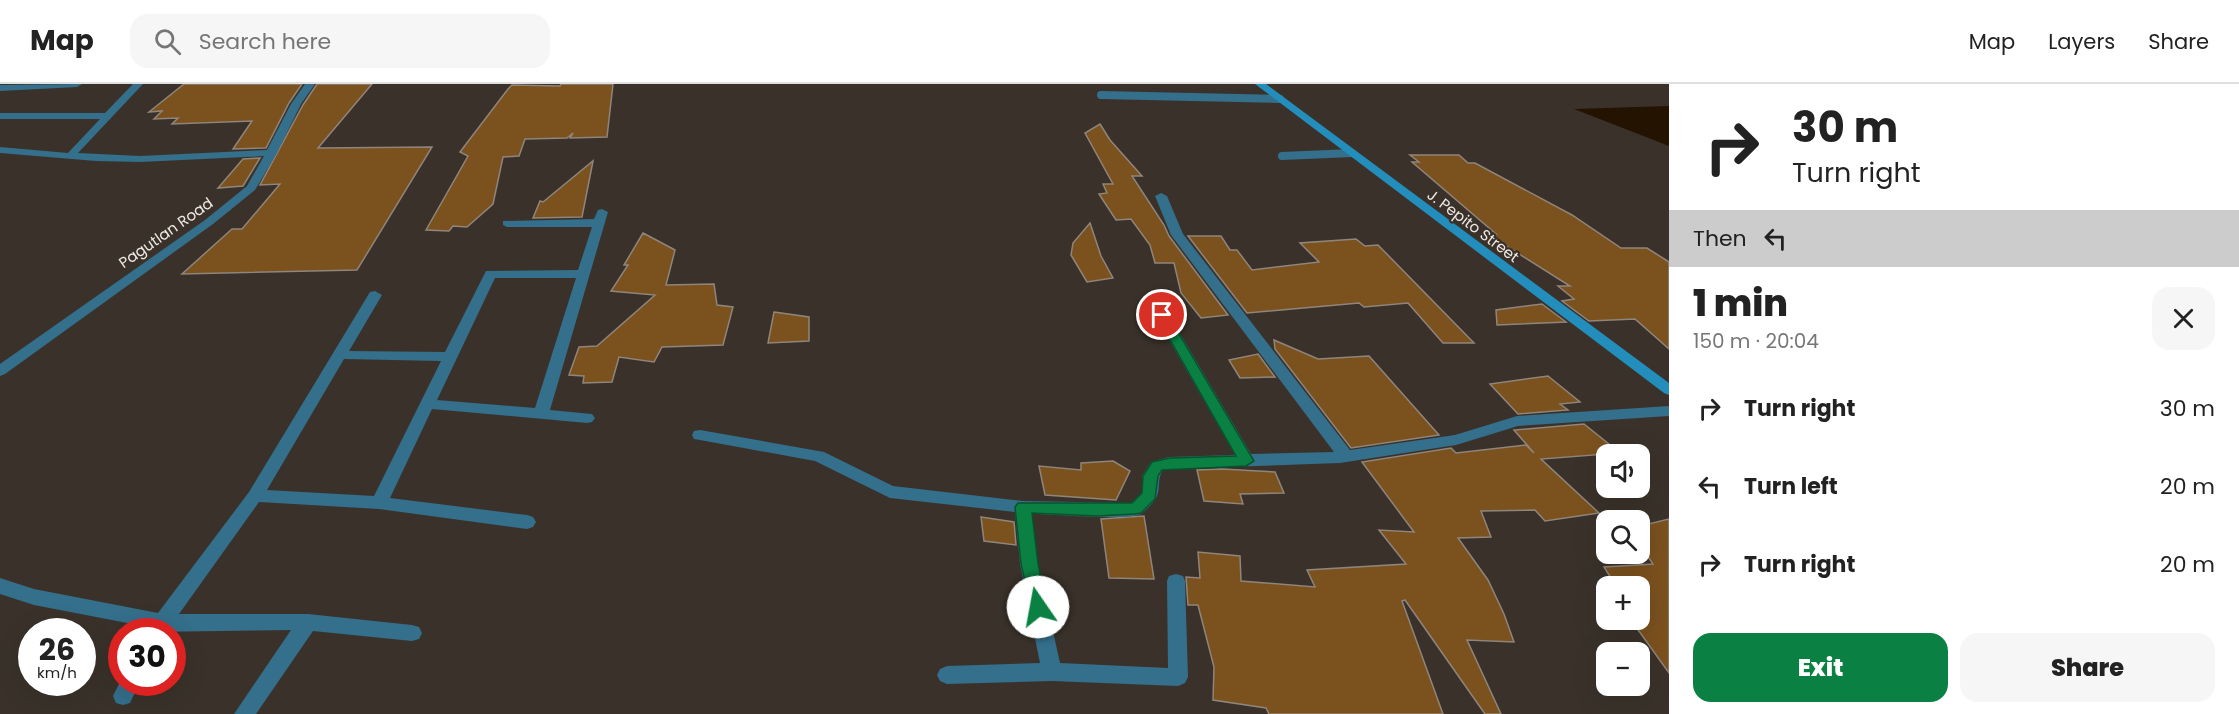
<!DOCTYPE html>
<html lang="en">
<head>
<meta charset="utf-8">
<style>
	:root { --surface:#fff; --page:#f6f6f6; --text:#222; --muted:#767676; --line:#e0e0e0; --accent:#0b8043 }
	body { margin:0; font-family:Poppins,sans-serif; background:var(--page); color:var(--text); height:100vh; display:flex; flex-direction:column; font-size:22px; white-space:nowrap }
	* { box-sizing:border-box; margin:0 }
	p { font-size:20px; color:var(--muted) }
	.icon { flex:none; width:33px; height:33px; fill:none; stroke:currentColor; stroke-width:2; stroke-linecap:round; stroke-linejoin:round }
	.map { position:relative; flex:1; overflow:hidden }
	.side { display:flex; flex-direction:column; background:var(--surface); width:570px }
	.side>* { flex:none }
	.hud { background:#fff; color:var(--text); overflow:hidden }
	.tools { position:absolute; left:1596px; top:360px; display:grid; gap:12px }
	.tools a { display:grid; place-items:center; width:54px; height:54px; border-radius:12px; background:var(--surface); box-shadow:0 6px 24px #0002; font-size:30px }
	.speed { position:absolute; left:18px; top:534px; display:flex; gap:12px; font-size:30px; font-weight:700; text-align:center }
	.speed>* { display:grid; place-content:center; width:78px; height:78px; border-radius:50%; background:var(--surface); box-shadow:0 6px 24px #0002; line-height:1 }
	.speed small { font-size:15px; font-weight:400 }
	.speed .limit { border:9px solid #d22; background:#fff; color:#111 }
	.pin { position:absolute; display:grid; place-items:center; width:51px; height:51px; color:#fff; margin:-26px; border:3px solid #fff; border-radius:50%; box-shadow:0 2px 6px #0007 }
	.me { position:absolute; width:66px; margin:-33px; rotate:348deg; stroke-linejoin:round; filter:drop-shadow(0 0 4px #0008) }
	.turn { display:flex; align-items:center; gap:21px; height:126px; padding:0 24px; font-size:27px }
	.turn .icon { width:78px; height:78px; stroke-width:2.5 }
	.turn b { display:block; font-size:42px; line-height:51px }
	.then { display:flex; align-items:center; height:57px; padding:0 24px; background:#0003; gap:12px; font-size:22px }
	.round { display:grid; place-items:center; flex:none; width:63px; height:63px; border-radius:18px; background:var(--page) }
	.overview { display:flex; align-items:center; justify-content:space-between; height:102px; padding:0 24px }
	h1 { font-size:36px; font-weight:800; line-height:45px }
	.action { display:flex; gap:12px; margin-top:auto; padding:12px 24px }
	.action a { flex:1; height:69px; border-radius:18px; background:var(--accent); color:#fff; font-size:24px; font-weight:800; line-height:69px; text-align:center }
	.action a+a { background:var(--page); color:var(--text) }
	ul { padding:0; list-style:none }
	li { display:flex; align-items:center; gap:18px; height:78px; padding:0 24px }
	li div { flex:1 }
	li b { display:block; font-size:22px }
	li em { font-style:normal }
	header { display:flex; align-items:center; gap:36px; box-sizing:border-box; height:84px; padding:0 30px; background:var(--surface); border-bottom:2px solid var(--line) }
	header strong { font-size:28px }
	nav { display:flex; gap:33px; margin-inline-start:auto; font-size:21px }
	.search { width:420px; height:54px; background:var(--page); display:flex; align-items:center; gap:15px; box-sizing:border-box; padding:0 21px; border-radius:18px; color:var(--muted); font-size:22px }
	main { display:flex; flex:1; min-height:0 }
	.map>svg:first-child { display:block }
</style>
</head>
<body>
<header>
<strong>Map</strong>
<div class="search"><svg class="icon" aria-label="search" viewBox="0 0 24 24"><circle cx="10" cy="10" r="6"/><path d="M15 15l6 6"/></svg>Search here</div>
<nav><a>Map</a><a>Layers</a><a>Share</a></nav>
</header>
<main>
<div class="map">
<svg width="1669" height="630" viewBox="0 0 1669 630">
	<rect width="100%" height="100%" fill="#3a322a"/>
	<!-- water -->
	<polygon fill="#251301" points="1669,22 1669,62 1574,25"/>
	<!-- building -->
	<g fill="#7b511e" stroke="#8f857c" stroke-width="1.5">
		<polygon points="184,0 302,0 289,19 266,64 233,65 252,37 172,40 178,34 154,35 162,27 149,28"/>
		<polygon points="317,0 372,0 318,64 432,63 357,186 182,190 232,145 242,145 280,100 260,101 303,21"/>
		<polygon points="561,0 613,0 607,53 570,54 573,49 567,54 525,55 519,72 503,73 493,120 467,143 453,142 449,147 426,146 468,72 460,68 508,5 512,1 560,2"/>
		<polygon points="1100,40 1110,56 1142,92 1132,92 1164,141 1169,152 1228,231 1201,234 1181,209 1174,179 1155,179 1150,161 1131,135 1116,136 1099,110 1107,109 1103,100 1113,100 1085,49"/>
		<polygon points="1410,71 1459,71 1468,79 1475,79 1572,131 1621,164 1647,164 1669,178 1669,265 1635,235 1589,237 1562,217 1574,215 1558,202 1570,202 1487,150 1496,150 1412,78 1419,78"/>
		<polygon points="260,74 243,102 218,104 243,75"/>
		<polygon points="593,77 582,133 533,134 540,117 543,118"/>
		<polygon points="1090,139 1101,172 1113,194 1087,198 1071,171 1073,159"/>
		<polygon points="643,149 675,166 666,201 714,200 717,221 733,223 723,261 662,263 654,278 619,273 612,298 583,299 584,292 569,291 579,263 597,262 655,211 611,207 628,181 624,181"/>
		<polygon points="1188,152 1221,152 1230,166 1237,166 1252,186 1319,178 1300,159 1356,155 1365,162 1378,161 1474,259 1443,259 1408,219 1364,223 1359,219 1247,229"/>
		<polygon points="1542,220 1566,238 1497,241 1496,226"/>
		<polygon points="774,228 809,233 809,257 768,259"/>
		<polygon points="1274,256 1318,275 1369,272 1439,351 1351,364 1275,265"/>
		<polygon points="1258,270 1275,293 1240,294 1229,276"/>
		<polygon points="1548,292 1580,318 1560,320 1568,326 1518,330 1490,300"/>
		<polygon points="1584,340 1620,369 1541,375 1599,429 1545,437 1535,426 1481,427 1491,453 1458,454 1488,496 1504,530 1514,558 1467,556 1501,630 1485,630 1405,516 1402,517 1443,630 1269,630 1266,624 1213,616 1214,583 1198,521 1188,521 1186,493 1200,494 1198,468 1240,472 1241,497 1315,503 1307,486 1406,480 1379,446 1414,448 1362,378 1451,364 1456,369 1526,361 1534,369 1514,346"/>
		<polygon points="1113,377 1130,387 1116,416 1045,411 1039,382 1081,386 1081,379"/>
		<polygon points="1222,385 1275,388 1284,409 1240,410 1243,420 1204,417 1197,386"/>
		<polygon points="1144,432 1154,495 1109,494 1101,435"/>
		<polygon points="981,433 1014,438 1016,461 984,457"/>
		<polygon points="1669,435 1669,589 1631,536 1640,536 1640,502 1607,502 1605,499 1614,499 1604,483 1653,480 1640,461 1640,442"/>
	</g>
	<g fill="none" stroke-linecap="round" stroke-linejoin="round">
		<!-- lane -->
		<g stroke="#346f8b" stroke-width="8">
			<polyline points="1101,11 1280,15"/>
			<polyline points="1282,72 1352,69"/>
		</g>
		<!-- street -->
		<g fill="#346f8b" fill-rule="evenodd">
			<polygon points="82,0 77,3 0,7 0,1"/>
			<polygon points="133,0 143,0 78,69 140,72 267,66 291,20 305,0 315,0 301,20 277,69 255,106 213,140 5,290 0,292 0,280 205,136 247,102 264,72 140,78 96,77 0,69 0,63 68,69 100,35 0,35 0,29 105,29"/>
			<path d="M 1161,109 L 1167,112 L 1183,150 L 1350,366 L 1455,351 L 1517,332 L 1669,322 L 1669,332 L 1518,342 L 1456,361 L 1340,379 L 1169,385 L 1163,386 C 1156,396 1162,408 1154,417 C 1151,421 1145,427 1141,430 C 1128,437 1051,430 1032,430 L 1038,480 L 1060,579 L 1168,584 L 1167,497 L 1169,492 L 1176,490 L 1183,492 L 1185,497 L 1188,593 L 1185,599 L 1178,602 L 1052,597 L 947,600 L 940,597 L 937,591 L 940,585 L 947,582 L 1040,579 L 1020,480 L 1015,428 L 890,414 L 815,377 L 700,356 L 694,355 L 692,351 L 694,347 L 700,346 L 824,368 L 893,402 L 1023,417 L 1131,419 L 1142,409 L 1142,392 L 1151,378 L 1169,373 L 1235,371 L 1155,231 L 1162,227 L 1169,231 L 1251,370 L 1334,368 L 1171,151 L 1155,112 Z"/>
			<path d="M 602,125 L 608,128 L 550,326 L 592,330 L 595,334 L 592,338 L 587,339 L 432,325 L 390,414 L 527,431 L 533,433 L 536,438 L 533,443 L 527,445 L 379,425 L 259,418 L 179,530 L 308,530 L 412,541 L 419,543 L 422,549 L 419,555 L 412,557 L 313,547 L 256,630 L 234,630 L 291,546 L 149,548 L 148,543 L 34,521 L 0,510 L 0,494 L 34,505 L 158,529 L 249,408 L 370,208 L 375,207 L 382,211 L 349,267 L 445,268 L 486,187 L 578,186 L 592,143 L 507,143 L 503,141 L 503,137 L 594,135 L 598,126 ZM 495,194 L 576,194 L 535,324 L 437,316 ZM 344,275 L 441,277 L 374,412 L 267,406 Z"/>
			<polygon points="122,594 122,598 140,598 130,619 123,621 116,619 113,612"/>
		</g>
		<!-- secondary -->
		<polygon fill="#238ebc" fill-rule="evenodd" points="1255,0 1266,0 1669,299 1669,311 1664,309"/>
	</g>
	<!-- route -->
	<polygon fill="#0b8043" stroke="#07532c" stroke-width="1.5" points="1162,227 1168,231 1254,377 1246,382 1162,386 1158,392 1155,415 1141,429 1135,430 1097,432 1032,429 1038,480 1047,523 1045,528 1038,530 1032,528 1021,480 1015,423 1018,419 1132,419 1142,409 1143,392 1152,378 1170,374 1236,372 1156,231"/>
	<g text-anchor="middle" stroke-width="4.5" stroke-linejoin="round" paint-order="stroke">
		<!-- far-street labels -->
		<g font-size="15" fill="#eee8e3" stroke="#3a322a">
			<text transform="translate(1473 142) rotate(37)" y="5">J. Pepito Street</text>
			<text transform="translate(166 149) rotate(-35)" y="5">Pagutlan Road</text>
		</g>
	</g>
</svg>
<div class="tools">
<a><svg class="icon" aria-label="sound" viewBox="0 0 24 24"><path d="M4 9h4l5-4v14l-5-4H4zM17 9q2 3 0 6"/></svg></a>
<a><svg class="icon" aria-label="search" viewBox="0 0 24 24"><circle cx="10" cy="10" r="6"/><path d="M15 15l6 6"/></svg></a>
<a>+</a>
<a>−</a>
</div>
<div class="speed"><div>26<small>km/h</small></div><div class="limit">30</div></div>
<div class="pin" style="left:1162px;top:231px;background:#d93025"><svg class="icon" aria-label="arrive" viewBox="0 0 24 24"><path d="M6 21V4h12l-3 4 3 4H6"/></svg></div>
<svg class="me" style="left:1038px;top:523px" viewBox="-20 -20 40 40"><circle r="19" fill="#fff"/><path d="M0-13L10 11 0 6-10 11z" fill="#0b8043"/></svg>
</div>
<section class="side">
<div class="hud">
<div class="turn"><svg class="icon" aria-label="right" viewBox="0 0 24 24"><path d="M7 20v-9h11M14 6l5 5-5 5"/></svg><div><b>30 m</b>Turn right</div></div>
<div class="then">Then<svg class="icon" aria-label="left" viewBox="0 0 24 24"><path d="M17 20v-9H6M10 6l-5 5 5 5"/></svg></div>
</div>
<div class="overview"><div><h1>1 min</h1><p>150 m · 20:04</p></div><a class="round"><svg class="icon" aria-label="close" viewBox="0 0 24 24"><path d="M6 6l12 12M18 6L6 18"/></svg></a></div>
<ul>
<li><svg class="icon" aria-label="right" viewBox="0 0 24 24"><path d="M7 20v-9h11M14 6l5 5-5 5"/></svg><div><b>Turn right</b></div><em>30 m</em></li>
<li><svg class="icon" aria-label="left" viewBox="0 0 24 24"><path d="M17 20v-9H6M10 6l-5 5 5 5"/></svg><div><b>Turn left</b></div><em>20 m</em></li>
<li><svg class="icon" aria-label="right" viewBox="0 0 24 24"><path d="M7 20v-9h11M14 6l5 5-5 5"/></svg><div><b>Turn right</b></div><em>20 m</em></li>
</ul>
<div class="action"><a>Exit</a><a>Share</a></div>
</section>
</main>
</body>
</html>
